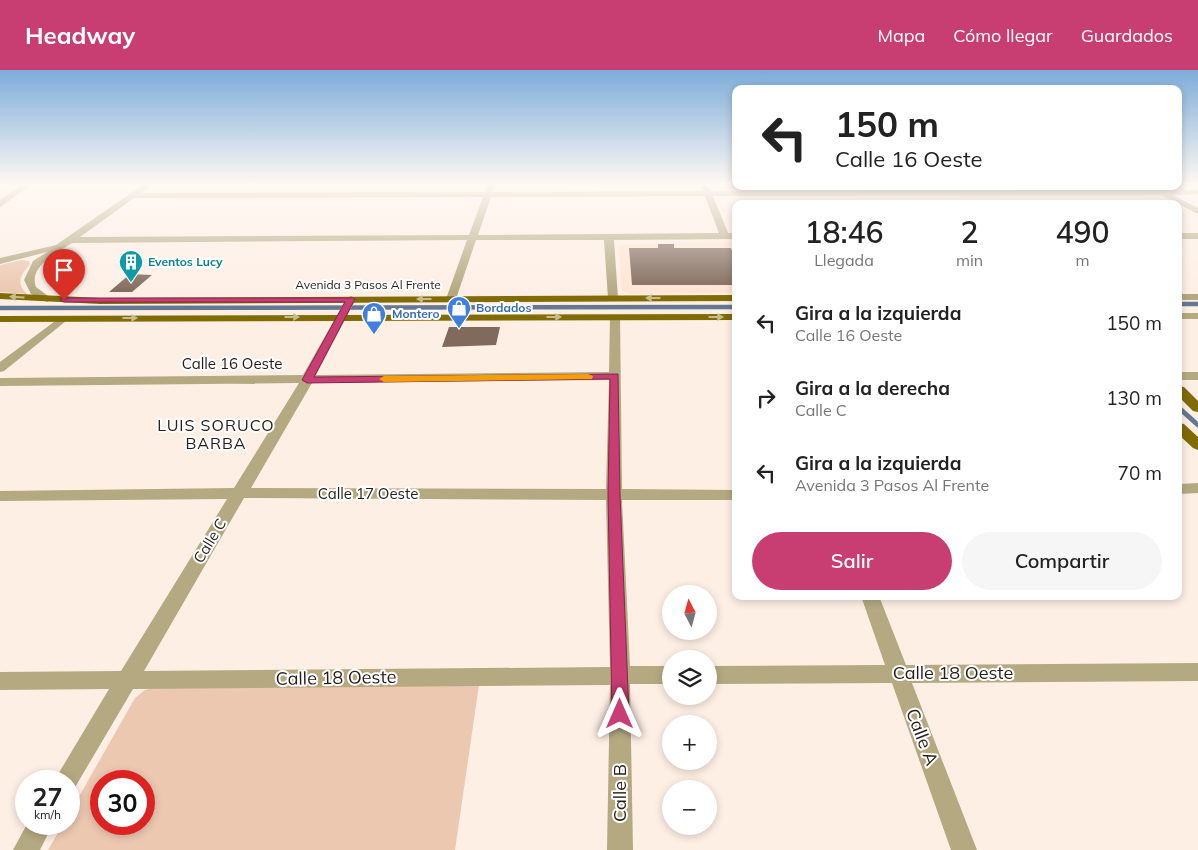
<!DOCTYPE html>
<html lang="es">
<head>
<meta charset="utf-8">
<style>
	:root { --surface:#fff; --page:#f6f6f6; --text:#222; --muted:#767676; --accent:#c83d72 }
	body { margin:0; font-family:Mulish,sans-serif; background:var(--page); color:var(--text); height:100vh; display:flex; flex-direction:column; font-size:19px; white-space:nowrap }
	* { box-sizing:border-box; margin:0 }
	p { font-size:16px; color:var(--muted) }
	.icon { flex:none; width:28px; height:28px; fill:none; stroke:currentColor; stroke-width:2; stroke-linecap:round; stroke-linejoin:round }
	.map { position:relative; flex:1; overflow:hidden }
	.panel { position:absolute; left:732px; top:130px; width:450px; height:400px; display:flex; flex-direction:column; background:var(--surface); border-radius:10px; box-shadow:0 2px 8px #0003 }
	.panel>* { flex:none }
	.guide { position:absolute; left:732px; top:15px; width:450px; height:105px; border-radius:10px; box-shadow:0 2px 8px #0003; background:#fff; color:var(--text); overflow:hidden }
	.needle { width:32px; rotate:354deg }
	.controls { position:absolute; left:662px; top:515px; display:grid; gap:10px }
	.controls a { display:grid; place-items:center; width:55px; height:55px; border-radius:50%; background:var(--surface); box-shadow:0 2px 8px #0003; font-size:25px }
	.speed { position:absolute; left:15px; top:700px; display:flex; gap:10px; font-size:25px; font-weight:700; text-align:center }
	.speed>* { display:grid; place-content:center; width:65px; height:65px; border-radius:50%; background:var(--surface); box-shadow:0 2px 8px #0003; line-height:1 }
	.speed small { font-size:12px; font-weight:400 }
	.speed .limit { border:8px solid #d22; background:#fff; color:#111 }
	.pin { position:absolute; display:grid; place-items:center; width:42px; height:42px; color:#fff; margin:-51px -21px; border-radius:50% 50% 50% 0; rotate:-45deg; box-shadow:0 0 5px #0007 }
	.pin .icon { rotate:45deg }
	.me { position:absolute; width:55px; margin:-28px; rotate:0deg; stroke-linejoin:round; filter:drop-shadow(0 0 4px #0008) }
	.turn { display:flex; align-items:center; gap:18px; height:105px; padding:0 20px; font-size:22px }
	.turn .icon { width:65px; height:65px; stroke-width:2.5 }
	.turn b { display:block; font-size:35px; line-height:42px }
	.eta { display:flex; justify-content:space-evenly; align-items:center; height:85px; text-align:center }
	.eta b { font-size:30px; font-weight:600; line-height:35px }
	.cta { display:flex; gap:10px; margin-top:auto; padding:10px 20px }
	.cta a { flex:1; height:58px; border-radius:30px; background:var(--accent); color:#fff; font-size:20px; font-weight:600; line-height:58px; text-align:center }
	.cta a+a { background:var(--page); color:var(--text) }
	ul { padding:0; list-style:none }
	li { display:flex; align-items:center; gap:15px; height:75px; padding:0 20px }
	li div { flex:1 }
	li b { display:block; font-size:19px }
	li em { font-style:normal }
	header { display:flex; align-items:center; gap:30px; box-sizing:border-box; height:70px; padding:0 25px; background:var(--accent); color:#fff }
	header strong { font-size:24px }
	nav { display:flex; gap:28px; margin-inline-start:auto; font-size:18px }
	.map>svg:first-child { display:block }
</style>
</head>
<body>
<header>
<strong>Headway</strong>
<nav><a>Mapa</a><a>Cómo llegar</a><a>Guardados</a></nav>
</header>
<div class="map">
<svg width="1198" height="780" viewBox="0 0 1198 780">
	<rect width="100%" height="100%" fill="#feefe5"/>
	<!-- built -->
	<polygon fill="#ffe5d4" points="736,172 736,223 631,224 622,221 618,176 624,174"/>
	<!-- green -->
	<g fill="#ecc8b1" fill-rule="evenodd">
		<path d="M 22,190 L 29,191 L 30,194 C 21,205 15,212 27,224 L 0,222 L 0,195 Z"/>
		<path d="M 479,615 L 455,780 L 48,780 L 63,754 L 69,754 L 69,744 L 135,628 L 145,620 L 154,617 ZM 101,711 L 144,711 L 144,754 L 101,754 Z"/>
	</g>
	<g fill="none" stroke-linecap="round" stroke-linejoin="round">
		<!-- stream-far1 -->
		<g stroke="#647991" stroke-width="4.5">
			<polyline points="1179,234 1198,234"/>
			<polyline points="0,238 736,237"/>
		</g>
		<!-- stream -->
		<polyline stroke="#647991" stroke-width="5" points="1179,338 1198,355"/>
	</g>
	<!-- building -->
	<g fill="#806a5c">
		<polygon points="658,174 674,174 674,178 731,178 736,190 736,215 632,215 629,178 658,178"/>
		<polygon points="130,204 152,205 132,222 109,222"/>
		<polygon points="449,257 500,257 496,275 442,277"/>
	</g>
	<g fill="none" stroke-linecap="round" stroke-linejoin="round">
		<!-- minor -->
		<g fill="#b4a980" fill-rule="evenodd">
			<polygon points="24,114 33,114 0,137 0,130"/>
			<path d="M 144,114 L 153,114 L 141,123 L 484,122 L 488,114 L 495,115 L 493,122 L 703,121 L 701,117 L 705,115 L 711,121 L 1198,120 L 1198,124 L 1173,125 L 1198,138 L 1198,144 L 1161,125 L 713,126 L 728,163 L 736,163 L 736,169 L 614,170 L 618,228 L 613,231 L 608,228 L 604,170 L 476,170 L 456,229 L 451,232 L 446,229 L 467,170 L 72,173 C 58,182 28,196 36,217 L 52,229 L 47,232 L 31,224 L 24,210 L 33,191 L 47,182 L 0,194 L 0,188 L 56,175 ZM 705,126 L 719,163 L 478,165 L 491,127 ZM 483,127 L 469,165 L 80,167 L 134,128 Z"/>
			<rect x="1179" y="163" width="19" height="6"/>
			<rect x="1179" y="224" width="19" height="6"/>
			<path d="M 351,226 L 356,229 L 316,305 L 609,302 L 610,247 L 612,245 L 620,245 L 622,419 L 736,420 L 736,430 L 622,430 L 630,596 L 671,596 L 671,614 L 630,614 L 633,780 L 607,780 L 610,615 L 133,619 L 74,719 L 69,721 L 69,711 L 54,711 L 109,619 L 0,620 L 0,602 L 121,601 L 227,429 L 0,431 L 0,421 L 234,418 L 299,313 L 0,316 L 0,308 L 303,305 L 346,229 ZM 609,310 L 606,419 L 251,418 L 312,313 ZM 244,428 L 606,430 L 610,597 L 144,601 Z"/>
			<rect x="1179" y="243" width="19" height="6"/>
			<polygon points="62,246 68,249 66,251 4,301 0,302 0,292"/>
			<rect x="1179" y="302" width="19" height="8"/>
			<polygon points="1198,413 1198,423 1179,424 1179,414"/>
			<polygon points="861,526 879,526 906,595 1198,593 1198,611 912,613 977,780 951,780 892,613 709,614 709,596 885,595"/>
			<polygon points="27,754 53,754 40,780 13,780"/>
		</g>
		<!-- major -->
		<g fill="#806b05" fill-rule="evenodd">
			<polygon points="0,223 100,228 736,225 736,231 100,234 0,229"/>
			<polygon points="736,244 736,250 0,252 0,246"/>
			<polygon points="1179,316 1184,317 1198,331 1198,342 1193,341 1179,327"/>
			<polygon points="1179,353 1184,354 1198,367 1198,380 1193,378 1179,365"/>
		</g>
	</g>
	<!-- one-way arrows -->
	<defs><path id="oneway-solid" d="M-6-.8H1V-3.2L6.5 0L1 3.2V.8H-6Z" transform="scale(1.25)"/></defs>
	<g fill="#c6bc8e">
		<use href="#oneway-solid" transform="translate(17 227) rotate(-176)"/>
		<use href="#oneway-solid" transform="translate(653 228) rotate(-180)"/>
		<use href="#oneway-solid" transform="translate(424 229) rotate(180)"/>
		<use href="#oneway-solid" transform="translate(292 247)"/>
		<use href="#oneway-solid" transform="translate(554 247)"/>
		<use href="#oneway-solid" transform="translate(716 247)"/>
		<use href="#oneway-solid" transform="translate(130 248)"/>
	</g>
	<!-- sky -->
	<linearGradient id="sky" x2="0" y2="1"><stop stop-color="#7dacda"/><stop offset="0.51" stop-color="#fff8f3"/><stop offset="1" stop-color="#fff8f3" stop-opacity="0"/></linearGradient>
	<rect width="1198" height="223" fill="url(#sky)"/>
	<!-- route -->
	<polygon fill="#c83d72" stroke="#82284a" points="62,228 354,228 355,229 314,307 618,304 620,424 629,644 626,650 620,652 615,650 612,644 608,424 610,309 307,313 302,310 345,232 64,232 60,230"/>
	<!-- slow -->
	<polygon fill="#f59e0b" points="588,304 593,306 592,309 384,312 379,309 384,306"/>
	<!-- icons -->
	<defs>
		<g id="building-pin" transform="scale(1.25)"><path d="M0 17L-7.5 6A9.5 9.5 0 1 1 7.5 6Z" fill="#0f9aa8" stroke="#fff"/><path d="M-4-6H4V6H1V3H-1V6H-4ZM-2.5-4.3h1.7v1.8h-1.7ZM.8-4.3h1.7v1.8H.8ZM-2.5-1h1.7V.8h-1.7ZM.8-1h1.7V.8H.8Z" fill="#fff"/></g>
		<g id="shop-pin" transform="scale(1.25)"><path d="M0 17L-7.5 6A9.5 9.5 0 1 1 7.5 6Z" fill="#3f7fe0" stroke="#fff"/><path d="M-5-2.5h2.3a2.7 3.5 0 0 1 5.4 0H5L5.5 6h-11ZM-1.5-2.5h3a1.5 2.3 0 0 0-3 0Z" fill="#fff"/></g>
	</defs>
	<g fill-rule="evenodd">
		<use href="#building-pin" x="131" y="192"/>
		<use href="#shop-pin" x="459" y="238"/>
		<use href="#shop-pin" x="374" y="244"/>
	</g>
	<g text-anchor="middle" stroke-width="4" stroke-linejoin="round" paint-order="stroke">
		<!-- far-culture labels -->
		<g font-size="12" font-weight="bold" fill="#0d838f" stroke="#fff" text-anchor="start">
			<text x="148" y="196">Eventos Lucy</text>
		</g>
		<!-- far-street labels -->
		<g font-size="12" fill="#261d17" stroke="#fff">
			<text x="368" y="219">Avenida 3 Pasos Al Frente</text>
		</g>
		<!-- far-shop labels -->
		<g font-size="12" font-weight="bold" fill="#366cbe" stroke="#fff" text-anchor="start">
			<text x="476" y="242">Bordados</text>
			<text x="392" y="248">Montero</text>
		</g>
		<!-- street labels -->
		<g font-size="15" fill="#261d17" stroke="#fff">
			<text x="232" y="299">Calle 16 Oeste</text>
			<text x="368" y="429">Calle 17 Oeste</text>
			<text transform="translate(210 471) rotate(-59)" y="5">Calle C</text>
		</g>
		<!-- neighbourhood labels -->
		<g font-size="16" letter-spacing="1" fill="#261d17" stroke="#fff">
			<text x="216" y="361">LUIS SORUCO<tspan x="216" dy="18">BARBA</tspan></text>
		</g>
		<!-- near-street labels -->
		<g font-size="18" fill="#261d17" stroke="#fff">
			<text x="953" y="609">Calle 18 Oeste</text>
			<text transform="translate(336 608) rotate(-1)" y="6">Calle 18 Oeste</text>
			<text transform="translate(922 667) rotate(69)" y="6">Calle A</text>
			<text transform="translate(620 723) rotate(-90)" y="6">Calle B</text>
		</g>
	</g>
</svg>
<div class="controls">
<a><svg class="needle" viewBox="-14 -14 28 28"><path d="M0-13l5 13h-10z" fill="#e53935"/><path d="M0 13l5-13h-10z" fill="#767676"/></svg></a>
<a><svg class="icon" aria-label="layers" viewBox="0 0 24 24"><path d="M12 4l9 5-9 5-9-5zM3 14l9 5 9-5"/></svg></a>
<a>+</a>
<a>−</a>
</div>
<div class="speed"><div>27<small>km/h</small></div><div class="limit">30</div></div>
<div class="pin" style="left:64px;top:230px;background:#d93025"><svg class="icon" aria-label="arrive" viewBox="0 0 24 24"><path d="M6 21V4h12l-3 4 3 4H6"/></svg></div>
<svg class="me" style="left:620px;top:644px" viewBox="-20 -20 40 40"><path d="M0-17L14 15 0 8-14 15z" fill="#c83d72" stroke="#fff" stroke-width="4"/></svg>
<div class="guide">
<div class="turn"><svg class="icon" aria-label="left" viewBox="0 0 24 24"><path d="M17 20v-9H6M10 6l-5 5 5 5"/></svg><div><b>150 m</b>Calle 16 Oeste</div></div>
</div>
<section class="panel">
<div class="eta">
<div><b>18:46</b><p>Llegada</p></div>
<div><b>2</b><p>min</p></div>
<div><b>490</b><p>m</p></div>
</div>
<ul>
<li><svg class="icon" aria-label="left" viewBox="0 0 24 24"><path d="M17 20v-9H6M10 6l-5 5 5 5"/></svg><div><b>Gira a la izquierda</b><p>Calle 16 Oeste</p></div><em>150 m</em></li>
<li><svg class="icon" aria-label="right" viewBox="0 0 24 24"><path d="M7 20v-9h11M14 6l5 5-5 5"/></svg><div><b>Gira a la derecha</b><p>Calle C</p></div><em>130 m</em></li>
<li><svg class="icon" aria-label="left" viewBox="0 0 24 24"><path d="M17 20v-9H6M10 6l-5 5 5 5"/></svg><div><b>Gira a la izquierda</b><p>Avenida 3 Pasos Al Frente</p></div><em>70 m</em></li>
</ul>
<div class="cta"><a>Salir</a><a>Compartir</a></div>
</section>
</div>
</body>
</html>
